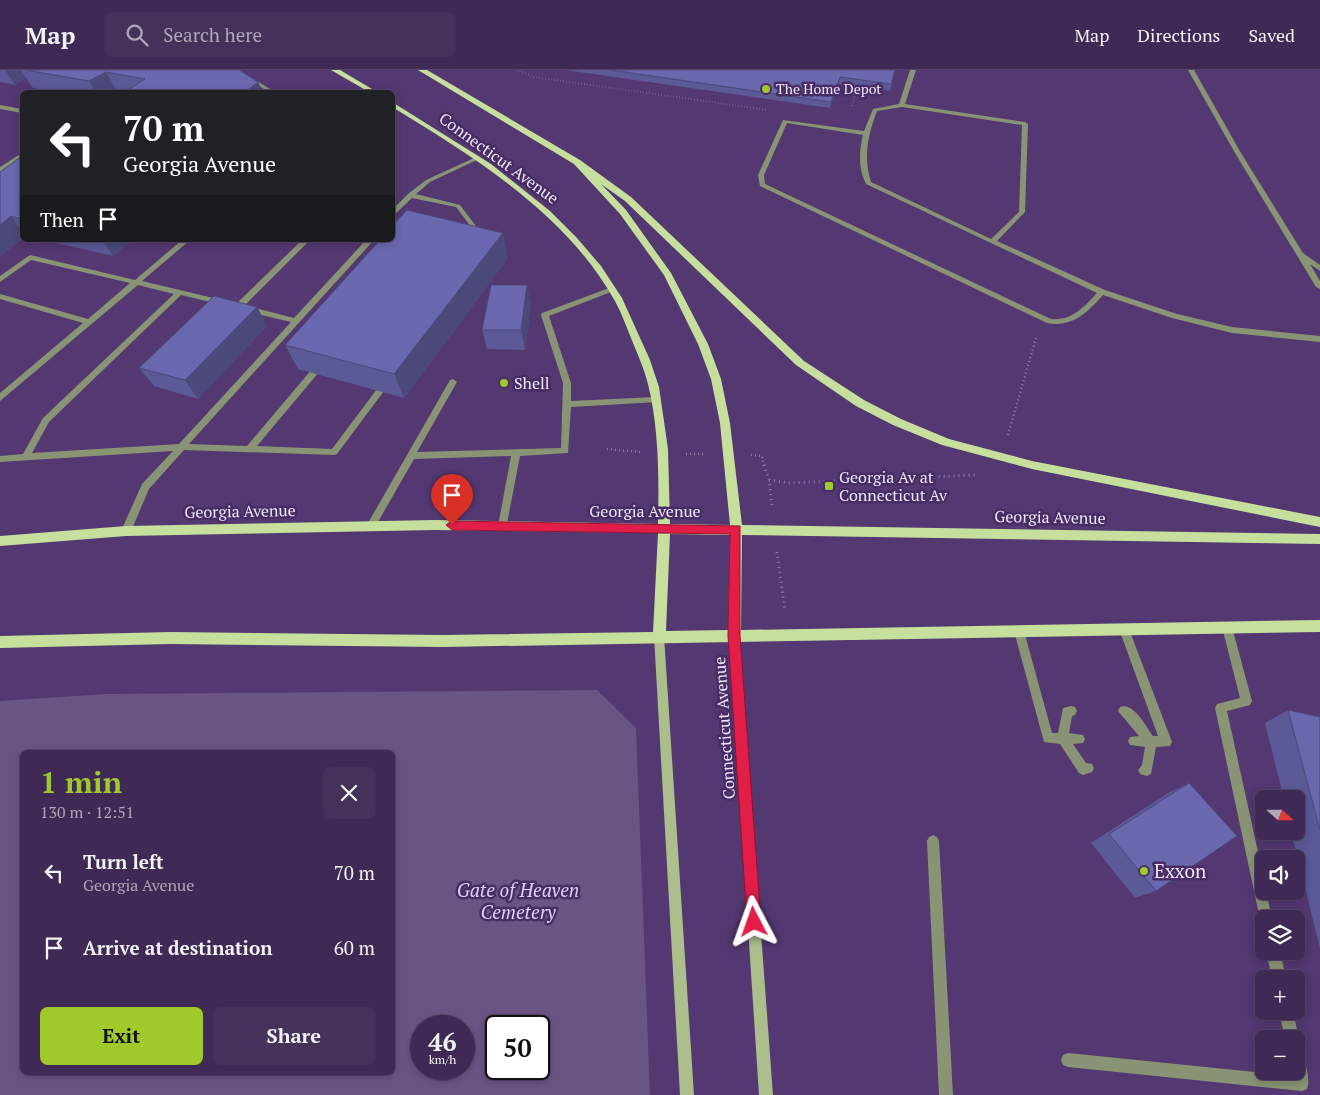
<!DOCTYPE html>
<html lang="en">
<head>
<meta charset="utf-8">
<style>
	:root { --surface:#3e2a55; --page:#45325b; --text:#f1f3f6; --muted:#ada7b9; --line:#57466c; --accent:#a0c92c }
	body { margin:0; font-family:"PT Serif",serif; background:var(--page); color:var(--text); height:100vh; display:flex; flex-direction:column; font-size:19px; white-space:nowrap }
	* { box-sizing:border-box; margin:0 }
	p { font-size:16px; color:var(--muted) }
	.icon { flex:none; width:28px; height:28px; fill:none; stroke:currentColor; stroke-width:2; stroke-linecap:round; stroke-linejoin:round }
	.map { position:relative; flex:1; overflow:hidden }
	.details { position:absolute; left:20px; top:680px; width:375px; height:325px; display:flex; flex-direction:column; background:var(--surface); border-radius:8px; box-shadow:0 2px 8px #0003,0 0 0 1px var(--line) }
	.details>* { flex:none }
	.hud { position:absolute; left:20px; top:20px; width:375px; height:152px; border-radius:8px; box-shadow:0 2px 8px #0003,0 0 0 1px var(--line); background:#202124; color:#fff; overflow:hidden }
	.needle { width:32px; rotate:111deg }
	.tools { position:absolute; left:1255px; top:720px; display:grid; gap:10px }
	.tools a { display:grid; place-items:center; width:50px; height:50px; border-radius:8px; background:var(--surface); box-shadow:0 2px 8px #0003,0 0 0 1px var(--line); font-size:25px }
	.speed { position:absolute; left:410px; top:945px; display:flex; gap:10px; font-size:25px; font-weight:700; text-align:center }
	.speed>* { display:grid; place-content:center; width:65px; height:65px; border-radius:50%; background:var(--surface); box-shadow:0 2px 8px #0003,0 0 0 1px var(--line); line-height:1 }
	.speed small { font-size:12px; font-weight:400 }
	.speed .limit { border:2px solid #111; border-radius:8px; background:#fff; color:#111 }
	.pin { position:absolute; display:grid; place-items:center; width:42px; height:42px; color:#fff; margin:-51px -21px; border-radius:50% 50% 50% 0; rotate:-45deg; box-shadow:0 0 5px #0007 }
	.pin .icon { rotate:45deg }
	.me { position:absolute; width:55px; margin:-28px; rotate:356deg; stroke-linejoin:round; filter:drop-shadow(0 0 4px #0008) }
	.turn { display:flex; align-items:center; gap:18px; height:105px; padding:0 20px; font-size:22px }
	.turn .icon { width:65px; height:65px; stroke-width:2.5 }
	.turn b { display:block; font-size:35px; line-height:42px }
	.then { display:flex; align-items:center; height:48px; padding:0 20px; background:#0003; gap:10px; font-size:19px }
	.round { display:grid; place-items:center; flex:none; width:52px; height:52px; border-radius:8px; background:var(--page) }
	.headline { display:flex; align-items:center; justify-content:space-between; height:85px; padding:0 20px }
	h1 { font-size:30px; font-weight:700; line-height:38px; color:var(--accent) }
	.button { display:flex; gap:10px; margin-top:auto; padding:10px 20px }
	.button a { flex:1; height:58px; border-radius:8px; background:var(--accent); color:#111; font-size:20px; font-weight:700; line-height:58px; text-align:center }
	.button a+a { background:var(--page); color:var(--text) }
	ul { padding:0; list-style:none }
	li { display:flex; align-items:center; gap:15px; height:75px; padding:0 20px }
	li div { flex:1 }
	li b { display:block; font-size:19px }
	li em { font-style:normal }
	header { display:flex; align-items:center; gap:30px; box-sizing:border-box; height:70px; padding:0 25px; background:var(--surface); border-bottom:1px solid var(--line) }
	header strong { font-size:24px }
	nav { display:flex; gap:28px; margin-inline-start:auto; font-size:18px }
	.search { width:350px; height:45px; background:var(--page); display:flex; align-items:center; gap:12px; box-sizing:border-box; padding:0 18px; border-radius:8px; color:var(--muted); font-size:19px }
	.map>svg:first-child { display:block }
</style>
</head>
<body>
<header>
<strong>Map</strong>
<div class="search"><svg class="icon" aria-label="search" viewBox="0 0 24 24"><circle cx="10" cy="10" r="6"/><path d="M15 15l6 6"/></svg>Search here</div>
<nav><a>Map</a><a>Directions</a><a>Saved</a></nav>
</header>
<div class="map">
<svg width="1320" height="1025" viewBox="0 0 1320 1025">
	<rect width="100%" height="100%" fill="#533871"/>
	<!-- green -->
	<path fill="#6a5484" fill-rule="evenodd" d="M 597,620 L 636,658 L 650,1025 L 0,1025 L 0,631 L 106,624 ZM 392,682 L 392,1002 L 22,1002 L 22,682 ZM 421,956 L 464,956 L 464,999 L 421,999 ZM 539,956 L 539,999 L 496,999 L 496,956 Z"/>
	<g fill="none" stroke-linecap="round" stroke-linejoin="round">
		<!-- path-far2 -->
		<g stroke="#907ca7" stroke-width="2" stroke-dasharray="0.5 2.5" stroke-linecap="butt">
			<polyline points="517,0 534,7 768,40"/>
			<polyline points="852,36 857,17"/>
		</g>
		<!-- path-far1 -->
		<g stroke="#907ca7" stroke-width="2.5" stroke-dasharray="1 3" stroke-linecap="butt">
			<polyline points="1008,365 1036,268"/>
			<polyline points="607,379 640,382"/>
			<polyline points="686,384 704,384"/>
			<polyline points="751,385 762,386 764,396"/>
		</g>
		<!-- path -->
		<g stroke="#907ca7" stroke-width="3" stroke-dasharray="1 4" stroke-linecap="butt">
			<polyline points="764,395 769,410 772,436"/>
			<polyline points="769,410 788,413 976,405"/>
			<polyline points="777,482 785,541"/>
		</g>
		<!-- lane -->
		<g fill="#889474" fill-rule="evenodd">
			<polygon points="232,0 239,0 275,22 269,22"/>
			<path d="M 910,0 L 916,0 L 905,34 L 1025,52 L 1028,54 L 1025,142 L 997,171 L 1105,220 L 1177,244 L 1232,257 L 1320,266 L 1320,272 L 1232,263 L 1172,248 L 1103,225 C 1088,242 1072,258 1047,253 L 760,116 L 758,105 L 783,50 L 864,61 L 873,39 L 899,34 ZM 902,37 L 1022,55 L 1019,142 L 991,169 L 871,112 C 863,87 868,65 877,41 ZM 787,53 L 863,65 C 859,81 858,98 866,114 L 1097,223 C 1084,237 1072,251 1051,249 L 765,114 L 764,105 Z"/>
			<polygon points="1188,0 1194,0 1241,83 1303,183 1320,195 1320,201 1310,194 1320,211 1320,219 1316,217 1235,83"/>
			<polygon points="0,35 22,39 22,43 0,39"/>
			<polygon points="22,83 22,88 0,102 0,97"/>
			<polygon points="474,88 479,89 430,112 416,124 460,135 482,164 482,166 478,166 456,137 412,128 392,147 392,140 408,124 426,110"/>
			<polygon points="182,170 190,170 142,211 226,231 226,235 223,235 181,225 49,352 32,383 179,374 291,252 244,241 244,237 247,236 294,248 366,170 374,170 189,374 247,376 318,292 324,292 324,296 257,376 332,379 377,319 383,319 384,321 337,384 334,385 184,380 149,419 131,461 126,465 121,461 142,414 173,381 0,392 0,386 23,384 43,348 174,224 138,215 0,331 0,323 83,253 0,229 0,224 88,249 130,213 31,190 0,212 0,206 30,185 135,210"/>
			<polygon points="302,170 310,170 241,239 235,239 235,235"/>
			<polygon points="609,218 612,218 616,220 549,246 571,313 571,331 655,327 658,328 658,332 571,337 568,383 520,386 506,459 500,459 498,456 511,386 414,389 374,459 368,459 366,456 368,453 450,310 453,309 457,312 417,382 561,378 563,313 541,245 542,243"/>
			<polygon points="1227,552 1231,554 1232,557 1252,631 1250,635 1227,641 1264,809 1264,821 1266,821 1272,849 1264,849 1264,854 1261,854 1260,849 1215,638 1217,634 1240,628 1222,557 1223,554"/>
			<path d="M 1124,554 L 1128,556 L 1129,559 L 1172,672 L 1170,676 L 1156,677 L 1151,704 L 1147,706 L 1140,704 L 1138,700 L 1142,695 L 1145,677 L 1130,675 L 1128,671 L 1130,667 L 1139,666 L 1118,641 L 1120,637 C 1134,632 1146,657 1153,666 L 1158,666 L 1119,559 L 1120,556 Z"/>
			<polygon points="1019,556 1023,558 1024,561 1052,663 1058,663 1063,638 1071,636 1075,637 1077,641 1075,645 1072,646 1069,663 1083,665 1085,669 1083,673 1073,674 1086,693 1092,694 1094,698 1092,702 1083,705 1079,703 1060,674 1044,672 1014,561 1015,558"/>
			<polygon points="933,765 937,767 939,771 953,1025 939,1025 927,771 929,767"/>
			<polygon points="1266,881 1280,881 1286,909 1272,909"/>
			<polygon points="1279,941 1293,941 1299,969 1297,974 1296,969 1285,969"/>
			<path d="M 1296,980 L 1301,982 C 1305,992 1311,1009 1307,1019 L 1302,1021 L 1068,997 L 1063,995 L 1061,990 L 1063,985 L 1068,983 L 1293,1006 L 1292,1001 L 1296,1001 Z"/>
		</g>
		<!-- secondary -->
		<g fill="#acbe8b" fill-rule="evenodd">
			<polygon points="659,561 663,563 664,566 694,1025 680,1025 654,566 655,563"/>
			<polygon points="734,561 738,563 739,566 773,1025 759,1025 729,566 730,563"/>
		</g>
		<!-- primary -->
		<g fill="#c7df9c" fill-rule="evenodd">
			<polygon points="331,0 340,0 377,22 369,22"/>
			<path d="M 418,0 L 427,0 L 580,90 L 631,127 L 804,291 L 864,330 L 901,349 L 949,369 L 1032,391 L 1320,447 L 1320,457 L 1032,399 L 942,375 L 893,355 L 856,336 L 796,295 L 625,131 L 601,114 L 626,140 L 671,203 L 708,274 L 721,309 L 730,353 L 742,455 L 1320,464 L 1320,474 L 742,465 L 741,560 L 1320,550 L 1320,562 L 443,577 L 171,574 L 0,578 L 0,566 L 171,562 L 443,565 L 653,562 L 658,463 L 435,460 L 126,466 L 0,476 L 0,466 L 126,456 L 435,450 L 658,454 C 659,408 659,359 648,314 C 644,298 637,283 631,268 C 626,256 622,244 616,233 C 568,145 476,88 392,37 L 392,32 L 491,94 L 550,141 L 577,168 L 601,196 L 622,228 L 650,290 L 659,317 L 668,379 L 670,454 L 730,455 L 720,353 L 711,309 L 698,274 L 664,205 L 620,144 L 574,94 ZM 670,464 L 730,465 L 728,560 L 666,561 Z"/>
		</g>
	</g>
	<!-- wall -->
	<g fill="#5b5996">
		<polygon points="0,0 239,0 258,12 263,22 125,22 117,21 114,22 58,22 33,18 26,8 15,15 0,12"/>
		<polygon points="565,0 895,0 890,21 839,14 830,38"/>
		<polygon points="22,86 22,169 0,186"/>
		<polygon points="44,170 133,170 113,186"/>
		<polygon points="508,188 404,328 298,299 285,275"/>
		<polygon points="531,234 525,280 487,279 482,260"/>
		<polygon points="257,237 267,256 198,329 154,316 139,298"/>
		<polygon points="1288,640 1320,647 1320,878 1291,761 1296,761 1296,729 1284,729 1265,653"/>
		<polygon points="1189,713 1156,821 1135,828 1091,773 1168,723"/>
	</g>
	<!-- shaded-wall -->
	<g fill="#4a497a">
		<polygon points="5,0 21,0 26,8 15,15"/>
		<polygon points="106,2 117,21 114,22 96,22 89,11"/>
		<polygon points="840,7 839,14 830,38 831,32"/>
		<polygon points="258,12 263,22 245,22"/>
		<polygon points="11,146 22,161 22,169 0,186 0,155"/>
		<polygon points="503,163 508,188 404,328 394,304"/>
		<polygon points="102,170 133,170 113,186"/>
		<polygon points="527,215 531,234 525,280 521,260"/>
		<polygon points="257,237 267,256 198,329 185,310"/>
	</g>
	<!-- building -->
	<g fill="#6a68ae" stroke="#4a497a">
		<polygon points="26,0 239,0 258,12 245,22 125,22 145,9 106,2 89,11"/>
		<polygon points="611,0 895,0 891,14 840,7 831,32"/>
		<polygon points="22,86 22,149 11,146 0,155 0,102"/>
		<polygon points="407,140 503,163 394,304 285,275 380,170 392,170 392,156"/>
		<polygon points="491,215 527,215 521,260 482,260"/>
		<polygon points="214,226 257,237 185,310 139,298"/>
		<polygon points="1288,640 1320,647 1320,760"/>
		<polygon points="1189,713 1237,766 1156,821 1109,764"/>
	</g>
	<!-- route -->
	<polygon fill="#e11d48" stroke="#92132f" points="452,451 740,456 740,566 761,852 759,857 754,859 749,857 747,852 728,566 730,464 452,460 446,455"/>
	<!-- markers -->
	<g fill="#a0c92c" stroke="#482d65" stroke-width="2">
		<circle cx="766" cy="19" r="5"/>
		<circle cx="504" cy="313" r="5"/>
		<rect x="824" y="411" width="10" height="10" rx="2.5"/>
		<circle cx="1144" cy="801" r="5"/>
	</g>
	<g text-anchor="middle" stroke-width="5" stroke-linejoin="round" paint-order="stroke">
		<!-- far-poi labels -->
		<g font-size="14" fill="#efe6fb" stroke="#482d65" text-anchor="start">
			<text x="776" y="24">The Home Depot</text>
		</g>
		<!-- street labels -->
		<g font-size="16" fill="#efe6fb" stroke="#482d65">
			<text transform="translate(499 88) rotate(36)" y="6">Connecticut Avenue</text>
			<text transform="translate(240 441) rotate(-1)" y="6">Georgia Avenue</text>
			<text x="645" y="447">Georgia Avenue</text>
			<text transform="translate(1050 447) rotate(1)" y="6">Georgia Avenue</text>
			<text transform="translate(724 658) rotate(-94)" y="6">Connecticut Avenue</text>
		</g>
		<!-- poi labels -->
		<g font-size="16" fill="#efe6fb" stroke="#482d65" text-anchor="start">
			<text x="514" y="319">Shell</text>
			<text x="839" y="413">Georgia Av at<tspan x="839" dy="18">Connecticut Av</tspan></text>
		</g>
		<!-- near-poi labels -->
		<g font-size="19" fill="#efe6fb" stroke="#482d65" text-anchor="start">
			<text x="1154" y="808">Exxon</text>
		</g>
		<!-- near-park labels -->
		<g font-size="19" font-style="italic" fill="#dfcff5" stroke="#482d65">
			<text x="518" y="827">Gate of Heaven<tspan x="518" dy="22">Cemetery</tspan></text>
		</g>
	</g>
</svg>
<div class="tools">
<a><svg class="needle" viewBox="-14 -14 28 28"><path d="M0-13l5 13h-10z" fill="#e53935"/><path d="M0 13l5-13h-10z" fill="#ada7b9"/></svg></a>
<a><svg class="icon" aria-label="sound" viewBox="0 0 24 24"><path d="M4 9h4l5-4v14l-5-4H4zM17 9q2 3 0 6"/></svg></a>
<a><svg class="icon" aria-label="layers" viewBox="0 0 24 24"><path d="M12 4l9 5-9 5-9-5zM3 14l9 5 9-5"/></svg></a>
<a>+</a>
<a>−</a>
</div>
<div class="speed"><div>46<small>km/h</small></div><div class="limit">50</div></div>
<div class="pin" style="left:452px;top:455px;background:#d93025"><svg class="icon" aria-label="arrive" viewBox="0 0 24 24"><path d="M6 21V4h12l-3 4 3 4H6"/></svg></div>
<svg class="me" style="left:754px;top:852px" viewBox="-20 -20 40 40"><path d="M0-17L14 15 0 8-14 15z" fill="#e11d48" stroke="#fff" stroke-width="4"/></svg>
<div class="hud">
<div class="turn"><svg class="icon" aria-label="left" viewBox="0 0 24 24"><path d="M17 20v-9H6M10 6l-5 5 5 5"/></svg><div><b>70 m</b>Georgia Avenue</div></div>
<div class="then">Then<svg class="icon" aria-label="arrive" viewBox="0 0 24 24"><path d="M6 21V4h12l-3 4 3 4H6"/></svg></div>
</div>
<section class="details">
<div class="headline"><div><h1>1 min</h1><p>130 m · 12:51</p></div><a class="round"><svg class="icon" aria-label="close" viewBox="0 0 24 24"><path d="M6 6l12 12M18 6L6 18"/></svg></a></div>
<ul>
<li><svg class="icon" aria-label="left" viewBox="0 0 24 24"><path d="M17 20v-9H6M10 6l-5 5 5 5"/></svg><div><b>Turn left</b><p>Georgia Avenue</p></div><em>70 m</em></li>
<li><svg class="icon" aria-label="arrive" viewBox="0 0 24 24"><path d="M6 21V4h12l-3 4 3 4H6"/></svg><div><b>Arrive at destination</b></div><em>60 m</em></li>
</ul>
<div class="button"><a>Exit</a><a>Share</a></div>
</section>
</div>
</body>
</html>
